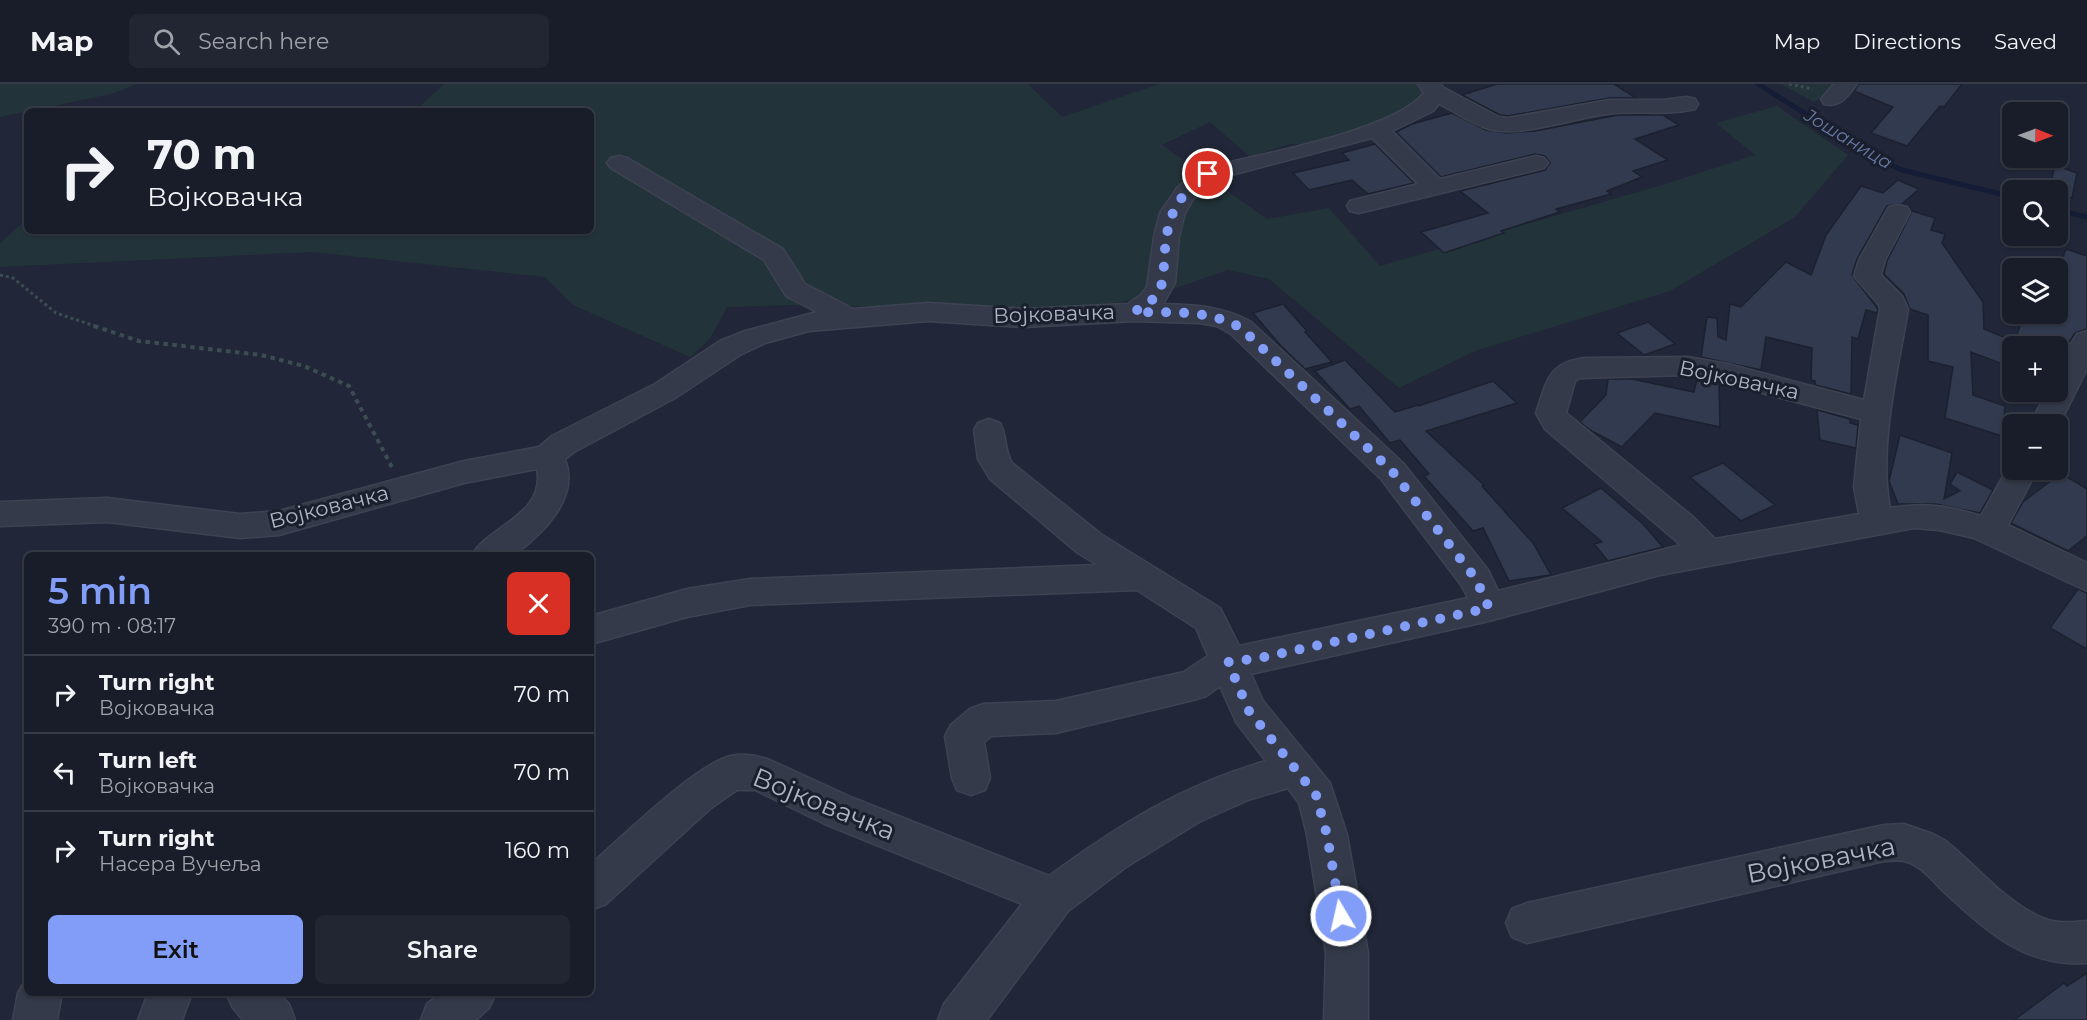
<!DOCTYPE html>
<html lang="en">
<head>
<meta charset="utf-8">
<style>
	:root { --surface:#191d2a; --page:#222632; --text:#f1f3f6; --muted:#9fa2a8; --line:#373b47; --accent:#819df8 }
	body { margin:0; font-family:Montserrat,sans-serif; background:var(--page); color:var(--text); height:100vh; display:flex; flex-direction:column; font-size:22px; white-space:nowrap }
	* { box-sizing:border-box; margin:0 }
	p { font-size:20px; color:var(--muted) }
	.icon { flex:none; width:33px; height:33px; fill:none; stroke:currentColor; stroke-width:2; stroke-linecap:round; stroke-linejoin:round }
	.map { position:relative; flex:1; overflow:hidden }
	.sheet { position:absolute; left:24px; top:468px; width:570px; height:444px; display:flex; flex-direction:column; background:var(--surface); border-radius:9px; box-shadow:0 2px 4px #0004,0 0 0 2px var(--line) }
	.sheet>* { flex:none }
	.hud { position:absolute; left:24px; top:24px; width:570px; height:126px; border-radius:9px; box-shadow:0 2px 4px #0004,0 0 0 2px var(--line); background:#191d2a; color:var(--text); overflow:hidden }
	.needle { width:39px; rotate:91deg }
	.fabs { position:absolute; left:2002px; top:18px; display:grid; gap:12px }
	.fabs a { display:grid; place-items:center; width:66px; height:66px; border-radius:9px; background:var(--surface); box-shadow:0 2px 4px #0004,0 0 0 2px var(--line); font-size:30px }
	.pin { position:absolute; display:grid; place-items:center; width:51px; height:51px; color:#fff; margin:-26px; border:3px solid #fff; border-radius:50%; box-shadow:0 2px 6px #0007 }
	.me { position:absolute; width:66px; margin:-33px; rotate:351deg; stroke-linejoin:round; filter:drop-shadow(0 0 4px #0008) }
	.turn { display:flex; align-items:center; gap:21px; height:126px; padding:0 24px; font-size:27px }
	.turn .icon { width:78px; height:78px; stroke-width:2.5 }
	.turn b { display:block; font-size:42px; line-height:51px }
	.round { display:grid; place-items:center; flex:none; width:63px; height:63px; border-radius:9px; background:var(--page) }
	.overview { display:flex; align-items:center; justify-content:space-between; height:102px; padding:0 24px }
	h1 { font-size:36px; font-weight:600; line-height:45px; color:var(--accent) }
	.button { display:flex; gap:12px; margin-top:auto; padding:12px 24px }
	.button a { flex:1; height:69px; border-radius:9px; background:var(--accent); color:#111; font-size:24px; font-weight:600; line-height:69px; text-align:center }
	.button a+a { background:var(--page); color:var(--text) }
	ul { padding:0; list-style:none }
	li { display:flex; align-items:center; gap:18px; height:78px; padding:0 24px; border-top:2px solid var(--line) }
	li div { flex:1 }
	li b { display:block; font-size:22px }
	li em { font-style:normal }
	header { display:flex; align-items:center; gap:36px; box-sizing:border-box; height:84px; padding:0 30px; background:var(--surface); border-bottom:2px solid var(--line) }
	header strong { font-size:28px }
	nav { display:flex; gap:33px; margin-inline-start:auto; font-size:21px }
	.search { width:420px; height:54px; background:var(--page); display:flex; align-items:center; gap:15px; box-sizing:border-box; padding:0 21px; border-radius:9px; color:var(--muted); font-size:22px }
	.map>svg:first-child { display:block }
</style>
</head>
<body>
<header>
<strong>Map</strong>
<div class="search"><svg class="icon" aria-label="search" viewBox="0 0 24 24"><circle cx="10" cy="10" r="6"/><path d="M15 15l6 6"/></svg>Search here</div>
<nav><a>Map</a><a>Directions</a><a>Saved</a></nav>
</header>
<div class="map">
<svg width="2087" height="936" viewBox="0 0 2087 936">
	<rect width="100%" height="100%" fill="#212738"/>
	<!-- green -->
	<g fill="#223339">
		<polygon points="0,0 137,0 111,10 0,33"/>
		<polygon points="444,0 1028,0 1062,33 1159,0 1425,0 1423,20 1322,61 1290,60 1250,73 1210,38 1162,61 1267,135 1329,124 1380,182 1659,102 1755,71 1716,39 1777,22 1848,71 1795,133 1670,207 1475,267 1399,304 1269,195 1228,186 1161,209 1086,226 798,221 727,223 710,255 690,273 573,221 545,193 312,168 0,183 0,159 27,135 27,147 591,147 591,27 415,27"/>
		<polygon points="1781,0 1839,0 1814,18"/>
	</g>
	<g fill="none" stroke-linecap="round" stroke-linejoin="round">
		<!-- stream -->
		<g stroke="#141d35" stroke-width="5">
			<polyline points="1758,0 1876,74 1902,86 2013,113"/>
			<polyline points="2058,126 2087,133"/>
		</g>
	</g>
	<!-- building -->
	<g fill="#323a4f" stroke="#1c212f" stroke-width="1.5">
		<polygon points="1497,0 1614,0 1636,14 1609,14 1508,32 1500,31 1462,11"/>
		<polygon points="1859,0 1962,0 1944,23 1940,22 1907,62 1871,49 1893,23 1854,7"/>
		<polygon points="1452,29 1486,46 1506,49 1535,47 1618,31 1663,31 1679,41 1635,55 1668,76 1633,87 1642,93 1607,107 1611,110 1556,125 1560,128 1501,147 1504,149 1444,169 1421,148 1488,129 1460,107 1545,86 1550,79 1545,72 1535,70 1441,93 1396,48 1412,40"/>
		<polygon points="1375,60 1414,99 1368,110 1352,96 1309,106 1293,89 1349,76 1342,69"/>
		<polygon points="2055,81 2077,89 2072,114 2058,110 2058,106 2049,106"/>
		<polygon points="1898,96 1919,105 1902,120 1887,122 1857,175 1852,191 1878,225 1877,229 1866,226 1858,255 1852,253 1851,310 1815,301 1815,297 1811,296 1812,264 1766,253 1761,286 1701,273 1707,233 1717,234 1718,253 1726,256 1730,220 1741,223 1786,178 1811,191 1826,151 1861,102 1883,109"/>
		<polygon points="1912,127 1935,134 1931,146 1945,150 1942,159 1983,218 1984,245 2013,257 2013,262 2024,230 2058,230 2058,187 2066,165 2087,172 2087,245 2075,249 2067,262 2013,262 2013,284 1971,268 1973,311 2005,322 2002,352 1945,334 1953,283 1928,277 1928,231 1910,225 1904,210 1884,190 1887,177"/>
		<polygon points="1283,220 1307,247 1305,248 1332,278 1305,285 1281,262 1253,229"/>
		<polygon points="1648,238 1675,260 1644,271 1617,249"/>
		<polygon points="1345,276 1395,328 1418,321 1419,322 1493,297 1517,319 1426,347 1484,401 1482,402 1533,459 1551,491 1509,497 1483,444 1473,447 1424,392 1429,390 1400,356 1390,359 1359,322 1350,325 1315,287"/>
		<polygon points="1608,295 1632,295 1694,308 1697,295 1719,300 1720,343 1655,329 1622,363 1590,346 1580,338 1606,311"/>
		<polygon points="1817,326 1850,335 1850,339 1858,341 1856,364 1820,356"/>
		<polygon points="1900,351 1952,369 1944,415 1960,407 1950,400 1957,388 1993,406 1980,429 1936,420 1898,420 1889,397"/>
		<polygon points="1723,379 1775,421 1741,437 1690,393"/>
		<polygon points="2061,389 2087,405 2087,452 2068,467 2011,439 2023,418"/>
		<polygon points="1601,404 1643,440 1663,463 1608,477 1594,460 1602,458 1562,424"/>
		<polygon points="2078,505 2087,509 2087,565 2050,544"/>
		<polygon points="2087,889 2087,936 2014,936 2064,899 2067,902"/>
	</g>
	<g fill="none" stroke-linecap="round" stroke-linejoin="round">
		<!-- minor casing -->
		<g stroke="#3d4352" stroke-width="3">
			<g id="minor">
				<path d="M 1418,0 L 1440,0 L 1444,4 L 1499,33 L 1508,34 L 1609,16 L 1663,16 L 1687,13 L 1695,15 L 1698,20 L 1695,25 C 1666,32 1637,26 1607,30 C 1574,34 1525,52 1493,46 C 1475,42 1456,28 1439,20 L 1433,27 L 1392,47 L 1440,95 L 1536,72 L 1544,74 L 1548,79 L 1544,84 L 1359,129 L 1350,127 L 1347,122 L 1350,117 L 1418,100 L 1372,54 L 1216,95 L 1204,105 L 1194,114 L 1185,129 L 1179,153 L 1175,199 L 1163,220 C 1195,221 1223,222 1251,238 L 1403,379 L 1488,486 L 1498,507 L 1681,461 L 1545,345 L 1536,329 C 1547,297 1548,278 1586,274 L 1688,273 L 1728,280 L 1864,316 L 1880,225 L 1879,221 L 1854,192 L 1859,176 L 1886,128 L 1889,123 L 1898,121 L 1907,123 L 1910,128 L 1885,176 L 1881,191 L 1902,212 L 1908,225 C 1898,286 1878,364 1890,424 C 1923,418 1949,422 1981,432 L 2011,378 L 2013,377 L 2013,386 L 2037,386 L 2008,441 L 2087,479 L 2087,507 L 1974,454 L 1939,446 L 1914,444 L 1660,491 L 1489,537 L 1251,590 L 1263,617 L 1330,699 L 1347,751 L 1368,869 L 1368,936 L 1324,936 L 1326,869 L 1307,751 L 1299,719 L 1288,704 L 1248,716 L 1199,738 L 1126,783 L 1068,827 L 987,936 L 938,936 L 944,920 L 1022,820 L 825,740 L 755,706 L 737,706 L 711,724 L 606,820 L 591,826 L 591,780 C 620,755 697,679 731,672 C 744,669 759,672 772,677 L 853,714 L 1049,792 C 1119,741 1182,701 1266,677 L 1236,638 L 1220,602 L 1206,612 L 1193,616 L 1056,649 L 991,652 L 984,658 L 990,694 L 985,706 L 971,711 L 957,706 L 952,694 L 945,652 L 951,641 L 970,625 L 983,620 L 1056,617 L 1184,588 L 1208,572 L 1196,544 L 1137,506 L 750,521 L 687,533 L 591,560 L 591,532 L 687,505 L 750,495 L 1098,481 L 1078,469 L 990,395 L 978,375 L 974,346 L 978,339 L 989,335 L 1000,339 C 1007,351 1004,367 1012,379 L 1102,451 L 1220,524 L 1239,562 L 1468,514 L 1462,502 L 1381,395 L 1231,250 L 1217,242 L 1199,239 L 1134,237 L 1024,243 L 928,237 L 809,247 L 765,259 L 740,271 L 675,314 L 574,368 L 565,375 C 580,414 543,450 514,471 L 472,471 C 489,441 546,431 537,385 L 464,399 L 279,451 L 240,454 L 107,438 L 0,442 L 0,418 L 107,414 L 240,430 L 279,427 L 464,377 L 539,363 L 552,352 L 655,300 L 720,257 L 745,247 L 817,228 L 786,212 L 764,176 L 611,84 L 607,79 L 611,74 L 619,72 L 627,74 L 783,165 L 805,200 L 853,225 L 928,219 L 1024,225 L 1128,220 L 1141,211 L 1147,203 L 1154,153 L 1160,129 L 1177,104 L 1200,85 C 1251,72 1393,48 1424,9 ZM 1688,291 L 1728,300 L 1861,335 L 1854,403 L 1859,430 L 1715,455 L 1693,433 L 1566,329 L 1575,297 L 1580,294 Z"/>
				<path d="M 1834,0 L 1857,0 C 1848,12 1840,24 1824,20 L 1821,15 Z"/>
				<path d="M 2087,247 L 2087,285 L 2058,343 L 2058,340 L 2030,340 L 2047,308 L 2058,308 C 2058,282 2064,271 2077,250 Z"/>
				<path d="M 1904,740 L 1933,750 L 1944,756 C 1977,781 2006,820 2045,835 C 2058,840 2073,838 2087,837 L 2087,879 C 2025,884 1986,846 1943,807 C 1933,797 1920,781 1907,778 C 1900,775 1891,777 1884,777 L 1527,859 L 1512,853 L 1506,839 L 1512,825 L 1527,819 L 1884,741 Z"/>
				<polygon points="27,893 27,909 62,909 57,936 13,936 18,909"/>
				<polygon points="148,909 192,909 182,936 138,936"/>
				<polygon points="226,909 278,909 289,920 295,936 243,936 233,924"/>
				<polygon points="441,909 496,909 489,924 476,936 421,936 427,920"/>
			</g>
		</g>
		<!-- path-far1 -->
		<g stroke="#3b4d52" stroke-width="3" stroke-dasharray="3 3" stroke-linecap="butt">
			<polyline points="1789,0 1813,5"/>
			<polyline points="0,191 13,194 56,229 98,243"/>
		</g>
		<!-- path -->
		<polyline stroke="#3b4d52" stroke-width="4" stroke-dasharray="4.5 4.5" stroke-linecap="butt" points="94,242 139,257 261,271 304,282 349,302 393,385"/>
		<!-- minor -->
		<use href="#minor" fill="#343a49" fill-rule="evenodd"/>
	</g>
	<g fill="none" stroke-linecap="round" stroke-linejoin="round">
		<!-- route -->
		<path stroke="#819df8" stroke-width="10" stroke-dasharray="0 18" d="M 1208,90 C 1171,115 1166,139 1164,181 C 1163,193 1163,206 1153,215 C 1148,220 1140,224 1134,228 C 1172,229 1208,225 1241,244 L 1392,387 L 1476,495 L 1489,524 L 1260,574 L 1228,578 L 1249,627 L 1316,711 L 1327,751 L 1341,832"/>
	</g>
	<g text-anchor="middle" stroke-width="6" stroke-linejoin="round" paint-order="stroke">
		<!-- far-water labels -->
		<g font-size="18" font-style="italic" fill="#6778a5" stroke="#1a1f2d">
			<text transform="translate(1848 55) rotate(31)" y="6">Јошаница</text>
		</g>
		<!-- street labels -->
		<g font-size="21" fill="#afb4c5" stroke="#1a1f2d">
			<text transform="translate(1054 230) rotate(-2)" y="7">Војковачка</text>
			<text transform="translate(1739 296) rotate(12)" y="7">Војковачка</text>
			<text transform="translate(329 423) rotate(-14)" y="7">Војковачка</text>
		</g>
		<!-- near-street labels -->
		<g font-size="26" fill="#afb4c5" stroke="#1a1f2d">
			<text transform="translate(824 720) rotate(22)" y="9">Војковачка</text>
			<text transform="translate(1821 776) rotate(-11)" y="9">Војковачка</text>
		</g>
	</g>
</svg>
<div class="fabs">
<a><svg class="needle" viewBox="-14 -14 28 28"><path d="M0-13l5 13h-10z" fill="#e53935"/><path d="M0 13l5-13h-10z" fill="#9fa2a8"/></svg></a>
<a><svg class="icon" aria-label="search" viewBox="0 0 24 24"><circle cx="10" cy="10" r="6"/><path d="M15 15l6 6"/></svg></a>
<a><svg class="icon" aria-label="layers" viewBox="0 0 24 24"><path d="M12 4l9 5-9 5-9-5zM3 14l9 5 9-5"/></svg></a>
<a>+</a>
<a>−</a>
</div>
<div class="pin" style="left:1208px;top:90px;background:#d93025"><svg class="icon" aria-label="arrive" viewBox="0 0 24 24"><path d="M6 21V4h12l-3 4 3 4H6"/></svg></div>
<svg class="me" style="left:1341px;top:832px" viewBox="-20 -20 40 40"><circle r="17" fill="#819df8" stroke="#fff" stroke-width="3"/><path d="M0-11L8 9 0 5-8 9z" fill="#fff"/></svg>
<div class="hud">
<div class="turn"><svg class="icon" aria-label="right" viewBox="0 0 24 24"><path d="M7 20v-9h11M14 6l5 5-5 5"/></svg><div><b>70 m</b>Војковачка</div></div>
</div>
<section class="sheet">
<div class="overview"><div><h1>5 min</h1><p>390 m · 08:17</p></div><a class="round" style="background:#d93025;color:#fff"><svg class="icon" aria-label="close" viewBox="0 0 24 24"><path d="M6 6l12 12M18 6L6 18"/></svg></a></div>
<ul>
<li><svg class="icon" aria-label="right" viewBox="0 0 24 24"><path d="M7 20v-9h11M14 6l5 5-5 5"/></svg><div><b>Turn right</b><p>Војковачка</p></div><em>70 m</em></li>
<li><svg class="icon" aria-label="left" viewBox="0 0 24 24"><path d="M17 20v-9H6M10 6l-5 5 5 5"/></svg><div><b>Turn left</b><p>Војковачка</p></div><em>70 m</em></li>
<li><svg class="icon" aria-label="right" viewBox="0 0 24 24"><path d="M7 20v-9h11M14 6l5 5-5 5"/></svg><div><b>Turn right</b><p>Насера Вучеља</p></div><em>160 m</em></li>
</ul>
<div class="button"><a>Exit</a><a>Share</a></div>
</section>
</div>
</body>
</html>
